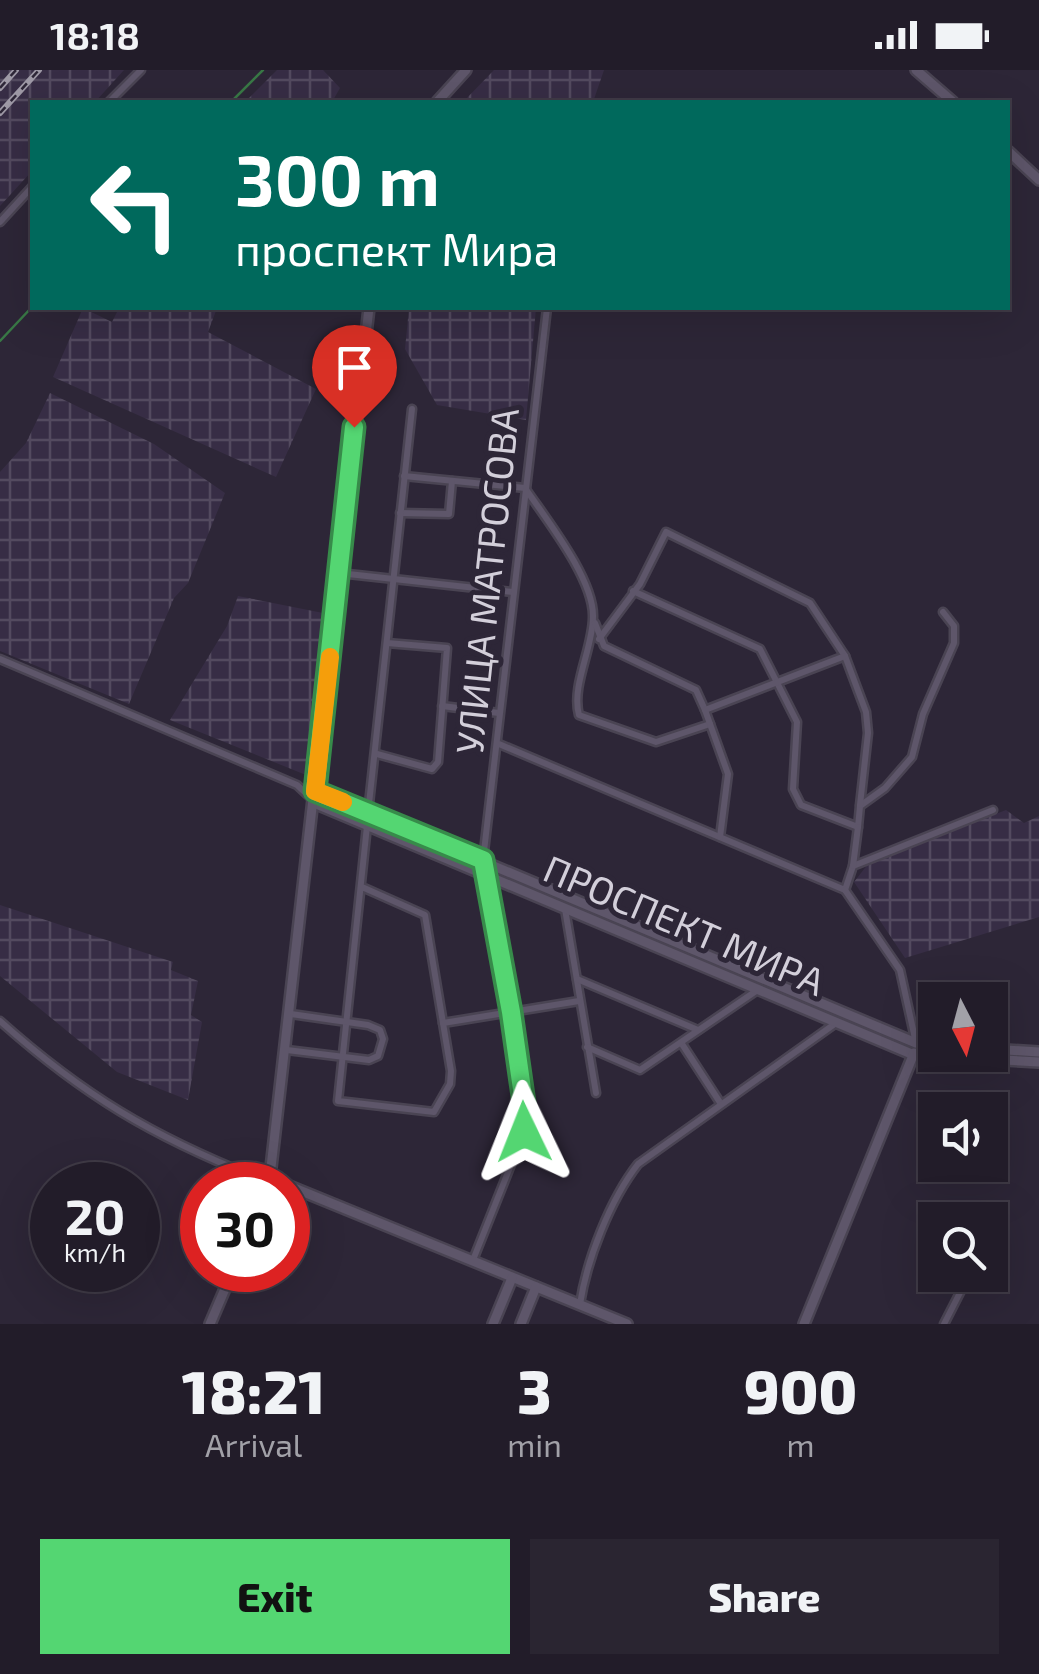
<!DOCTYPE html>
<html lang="en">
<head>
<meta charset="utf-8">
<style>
	:root { --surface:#221c29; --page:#2a2531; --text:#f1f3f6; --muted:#a2a1a8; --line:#3f3a46; --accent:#54d672 }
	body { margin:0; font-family:"Exo 2",sans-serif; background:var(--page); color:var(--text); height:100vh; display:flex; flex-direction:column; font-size:38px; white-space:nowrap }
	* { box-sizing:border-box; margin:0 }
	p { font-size:32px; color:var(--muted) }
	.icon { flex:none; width:55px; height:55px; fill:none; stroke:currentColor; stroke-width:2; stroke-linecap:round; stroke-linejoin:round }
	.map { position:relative; height:1254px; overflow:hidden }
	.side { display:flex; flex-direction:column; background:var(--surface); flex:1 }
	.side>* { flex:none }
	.banner { position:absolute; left:30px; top:30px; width:980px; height:210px; border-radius:0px; box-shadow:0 10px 40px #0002,0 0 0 2px var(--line); background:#00695c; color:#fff; overflow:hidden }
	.needle { width:65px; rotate:174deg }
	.buttons { position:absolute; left:918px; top:912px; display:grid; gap:20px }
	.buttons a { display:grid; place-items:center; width:90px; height:90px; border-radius:0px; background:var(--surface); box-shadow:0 10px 40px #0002,0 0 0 2px var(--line); font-size:50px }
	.speed { position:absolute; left:30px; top:1092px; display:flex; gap:20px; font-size:50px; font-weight:700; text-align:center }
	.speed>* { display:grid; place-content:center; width:130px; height:130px; border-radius:50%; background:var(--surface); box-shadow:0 10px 40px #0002,0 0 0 2px var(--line); line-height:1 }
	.speed small { font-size:25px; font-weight:400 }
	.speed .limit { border:15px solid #d22; background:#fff; color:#111 }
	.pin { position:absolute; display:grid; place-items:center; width:85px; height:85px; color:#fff; margin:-102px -42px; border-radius:50% 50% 50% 0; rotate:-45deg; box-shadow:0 0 10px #0007 }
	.pin .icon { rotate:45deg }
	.me { position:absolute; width:110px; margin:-55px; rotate:358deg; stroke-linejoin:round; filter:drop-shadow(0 0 8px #0008) }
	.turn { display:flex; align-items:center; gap:35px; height:210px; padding:0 40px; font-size:45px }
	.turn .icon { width:130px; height:130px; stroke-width:2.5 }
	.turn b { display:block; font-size:70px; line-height:85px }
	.eta { display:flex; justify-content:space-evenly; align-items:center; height:170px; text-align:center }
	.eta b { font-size:60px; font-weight:800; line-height:70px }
	.primary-button { display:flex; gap:20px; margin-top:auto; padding:20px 40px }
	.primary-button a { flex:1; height:115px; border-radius:0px; background:var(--accent); color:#111; font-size:40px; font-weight:800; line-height:115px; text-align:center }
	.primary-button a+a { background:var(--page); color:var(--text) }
	.status { display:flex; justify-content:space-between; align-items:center; height:70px; padding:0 50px; background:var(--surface); direction:ltr }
	.status svg { height:28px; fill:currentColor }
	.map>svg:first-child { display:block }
</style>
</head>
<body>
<div class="status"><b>18:18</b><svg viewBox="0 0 49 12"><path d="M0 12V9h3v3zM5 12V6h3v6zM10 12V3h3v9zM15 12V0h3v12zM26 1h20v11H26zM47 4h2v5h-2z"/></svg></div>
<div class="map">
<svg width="1039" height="1254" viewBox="0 0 1039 1254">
	<defs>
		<pattern id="industrial-grid" width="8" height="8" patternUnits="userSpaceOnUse" patternTransform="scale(2.5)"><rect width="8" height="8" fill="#372d45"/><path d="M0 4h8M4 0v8" fill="none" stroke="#534a5f"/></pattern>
	</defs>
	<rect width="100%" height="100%" fill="#2d2637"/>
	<!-- industrial -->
	<g fill="url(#industrial-grid)">
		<polygon points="0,0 124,0 95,32 32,32 32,101 0,136"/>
		<polygon points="277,0 323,0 340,18 332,32 245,32"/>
		<polygon points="494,0 604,0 593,32 463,32"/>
		<polygon points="83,238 112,252 119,238 217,238 208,262 316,319 276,407 53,307"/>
		<polygon points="409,238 536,238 526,350 437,335 405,279"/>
		<polygon points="50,323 154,374 225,423 188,513 174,528 129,634 0,581 0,402 26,373"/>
		<polygon points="238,526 323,543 306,705 170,650 227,556"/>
		<polygon points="1006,740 1024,753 1039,746 1039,847 905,888 854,812 868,794"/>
		<polygon points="0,835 173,892 171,900 198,911 191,945 202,952 188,1030 117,1002 0,906"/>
	</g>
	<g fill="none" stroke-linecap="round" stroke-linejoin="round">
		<!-- stream -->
		<g stroke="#397846" stroke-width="2.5">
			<polyline points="231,32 263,0"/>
			<polyline points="0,271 32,237"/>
		</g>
		<!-- street casing -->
		<g stroke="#4a4453" stroke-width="11">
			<g id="street">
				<polyline points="109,32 141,0"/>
				<polyline points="0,152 32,117"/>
				<path d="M 404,406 L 525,418 C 546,449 594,509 593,547 C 593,578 571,616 579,645 L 656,672 L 710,654"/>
				<polyline points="400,443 449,444 452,411"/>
				<polyline points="339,503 513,522"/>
				<polyline points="633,521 760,579 797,652 793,719 801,735 858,757 860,736 885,718 912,687 923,644 954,573 954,556 943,542"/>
				<polyline points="595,553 604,576 696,620 705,640"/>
				<polyline points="599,569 640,514 666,462 810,533 845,586 866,642 868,663 860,735"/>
				<polyline points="0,589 297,715 312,729"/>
				<polyline points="442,636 499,643"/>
				<polyline points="499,674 845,820 853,796 993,740"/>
				<polyline points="377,684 432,699 438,692 447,578 387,573"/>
				<polyline points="368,743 412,339"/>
				<polyline points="720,767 728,704 705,640 845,586"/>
				<polyline points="853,796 858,757"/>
				<polyline points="362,817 425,845 451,1001 450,1014 434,1042 338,1031 367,756"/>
				<polyline points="845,820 900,900 916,973"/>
				<polyline points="565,839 596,1023"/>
				<polyline points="577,909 698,960"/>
				<path d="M 0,951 C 83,1025 152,1066 255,1107 L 271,1109"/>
				<polyline points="443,953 579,931"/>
				<polyline points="682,974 721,1034"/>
				<polyline points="587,977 640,1000 759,919"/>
				<polyline points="287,980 369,990 378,986 383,969 380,960 368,955 291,944"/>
				<polyline points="990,1155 992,1149"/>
				<polyline points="473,1190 524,1062 524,1033 489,806 483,790 547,238"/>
				<path d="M 580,1234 C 587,1189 610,1130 638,1094 L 836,953"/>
				<polyline points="944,1254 969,1205"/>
			</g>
		</g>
		<!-- secondary casing -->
		<g stroke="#4a4453" stroke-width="14">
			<g id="secondary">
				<polyline points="916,0 953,32"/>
				<polyline points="437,32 466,0"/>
				<polyline points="1008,81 1039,110"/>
				<polyline points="315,721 916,973 935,975"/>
				<polyline points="314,733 914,985 1039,992"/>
				<polyline points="990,979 1039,982"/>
				<polyline points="272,1109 627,1254"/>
				<polyline points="269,1115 369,238"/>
				<polyline points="210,1254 233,1200"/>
				<polyline points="493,1254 512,1208"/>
				<polyline points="521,1254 536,1217"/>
				<polyline points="804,1254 914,983"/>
			</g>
		</g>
		<!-- street -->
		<use href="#street" stroke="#5e566a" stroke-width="6"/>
		<!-- secondary -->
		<use href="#secondary" stroke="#5e566a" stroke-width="9"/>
		<!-- rail casing -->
		<g stroke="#9e99a6" stroke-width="6">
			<g id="rail">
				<polyline points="0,18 16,0"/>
				<polyline points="0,43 39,0"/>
			</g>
		</g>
		<!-- rail -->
		<use href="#rail" stroke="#2d2637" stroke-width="2.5" stroke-dasharray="8" stroke-linecap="butt"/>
	</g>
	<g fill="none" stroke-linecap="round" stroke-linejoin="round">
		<!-- route casing -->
		<g stroke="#378b4a" stroke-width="25">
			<polyline id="route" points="354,357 315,721 483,790 511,942 524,1033 524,1062"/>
		</g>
		<!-- route -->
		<use href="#route" stroke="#54d672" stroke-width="18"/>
		<!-- slow -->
		<polyline stroke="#f59e0b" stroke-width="18" points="330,587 315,721 343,732"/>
	</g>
	<g text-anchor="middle" stroke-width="10" stroke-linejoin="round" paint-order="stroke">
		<!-- street labels -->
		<g font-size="38" fill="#d3cfda" stroke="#2d2637">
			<text transform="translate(488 511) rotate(-84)" y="13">УЛИЦА МАТРОСОВА</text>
			<text transform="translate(684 856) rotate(23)" y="13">ПРОСПЕКТ МИРА</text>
		</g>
	</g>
</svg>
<div class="buttons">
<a><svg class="needle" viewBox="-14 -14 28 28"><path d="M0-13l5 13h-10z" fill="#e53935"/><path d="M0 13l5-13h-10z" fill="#a2a1a8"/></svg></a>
<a><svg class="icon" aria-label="sound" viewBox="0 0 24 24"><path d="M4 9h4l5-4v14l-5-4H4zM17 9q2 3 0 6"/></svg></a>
<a><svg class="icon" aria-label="search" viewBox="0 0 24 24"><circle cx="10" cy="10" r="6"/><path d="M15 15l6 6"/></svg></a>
</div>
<div class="speed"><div>20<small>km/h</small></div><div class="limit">30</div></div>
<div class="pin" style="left:354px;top:357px;background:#d93025"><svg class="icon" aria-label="arrive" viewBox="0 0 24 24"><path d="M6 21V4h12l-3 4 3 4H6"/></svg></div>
<svg class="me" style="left:524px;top:1062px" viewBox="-20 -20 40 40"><path d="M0-17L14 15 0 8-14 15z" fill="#54d672" stroke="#fff" stroke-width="4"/></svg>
<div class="banner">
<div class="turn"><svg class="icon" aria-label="left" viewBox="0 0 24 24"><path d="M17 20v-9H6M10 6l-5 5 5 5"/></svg><div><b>300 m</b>проспект Мира</div></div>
</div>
</div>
<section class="side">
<div class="eta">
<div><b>18:21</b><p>Arrival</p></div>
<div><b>3</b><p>min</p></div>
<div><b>900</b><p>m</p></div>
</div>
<div class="primary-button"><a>Exit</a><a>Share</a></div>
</section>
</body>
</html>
